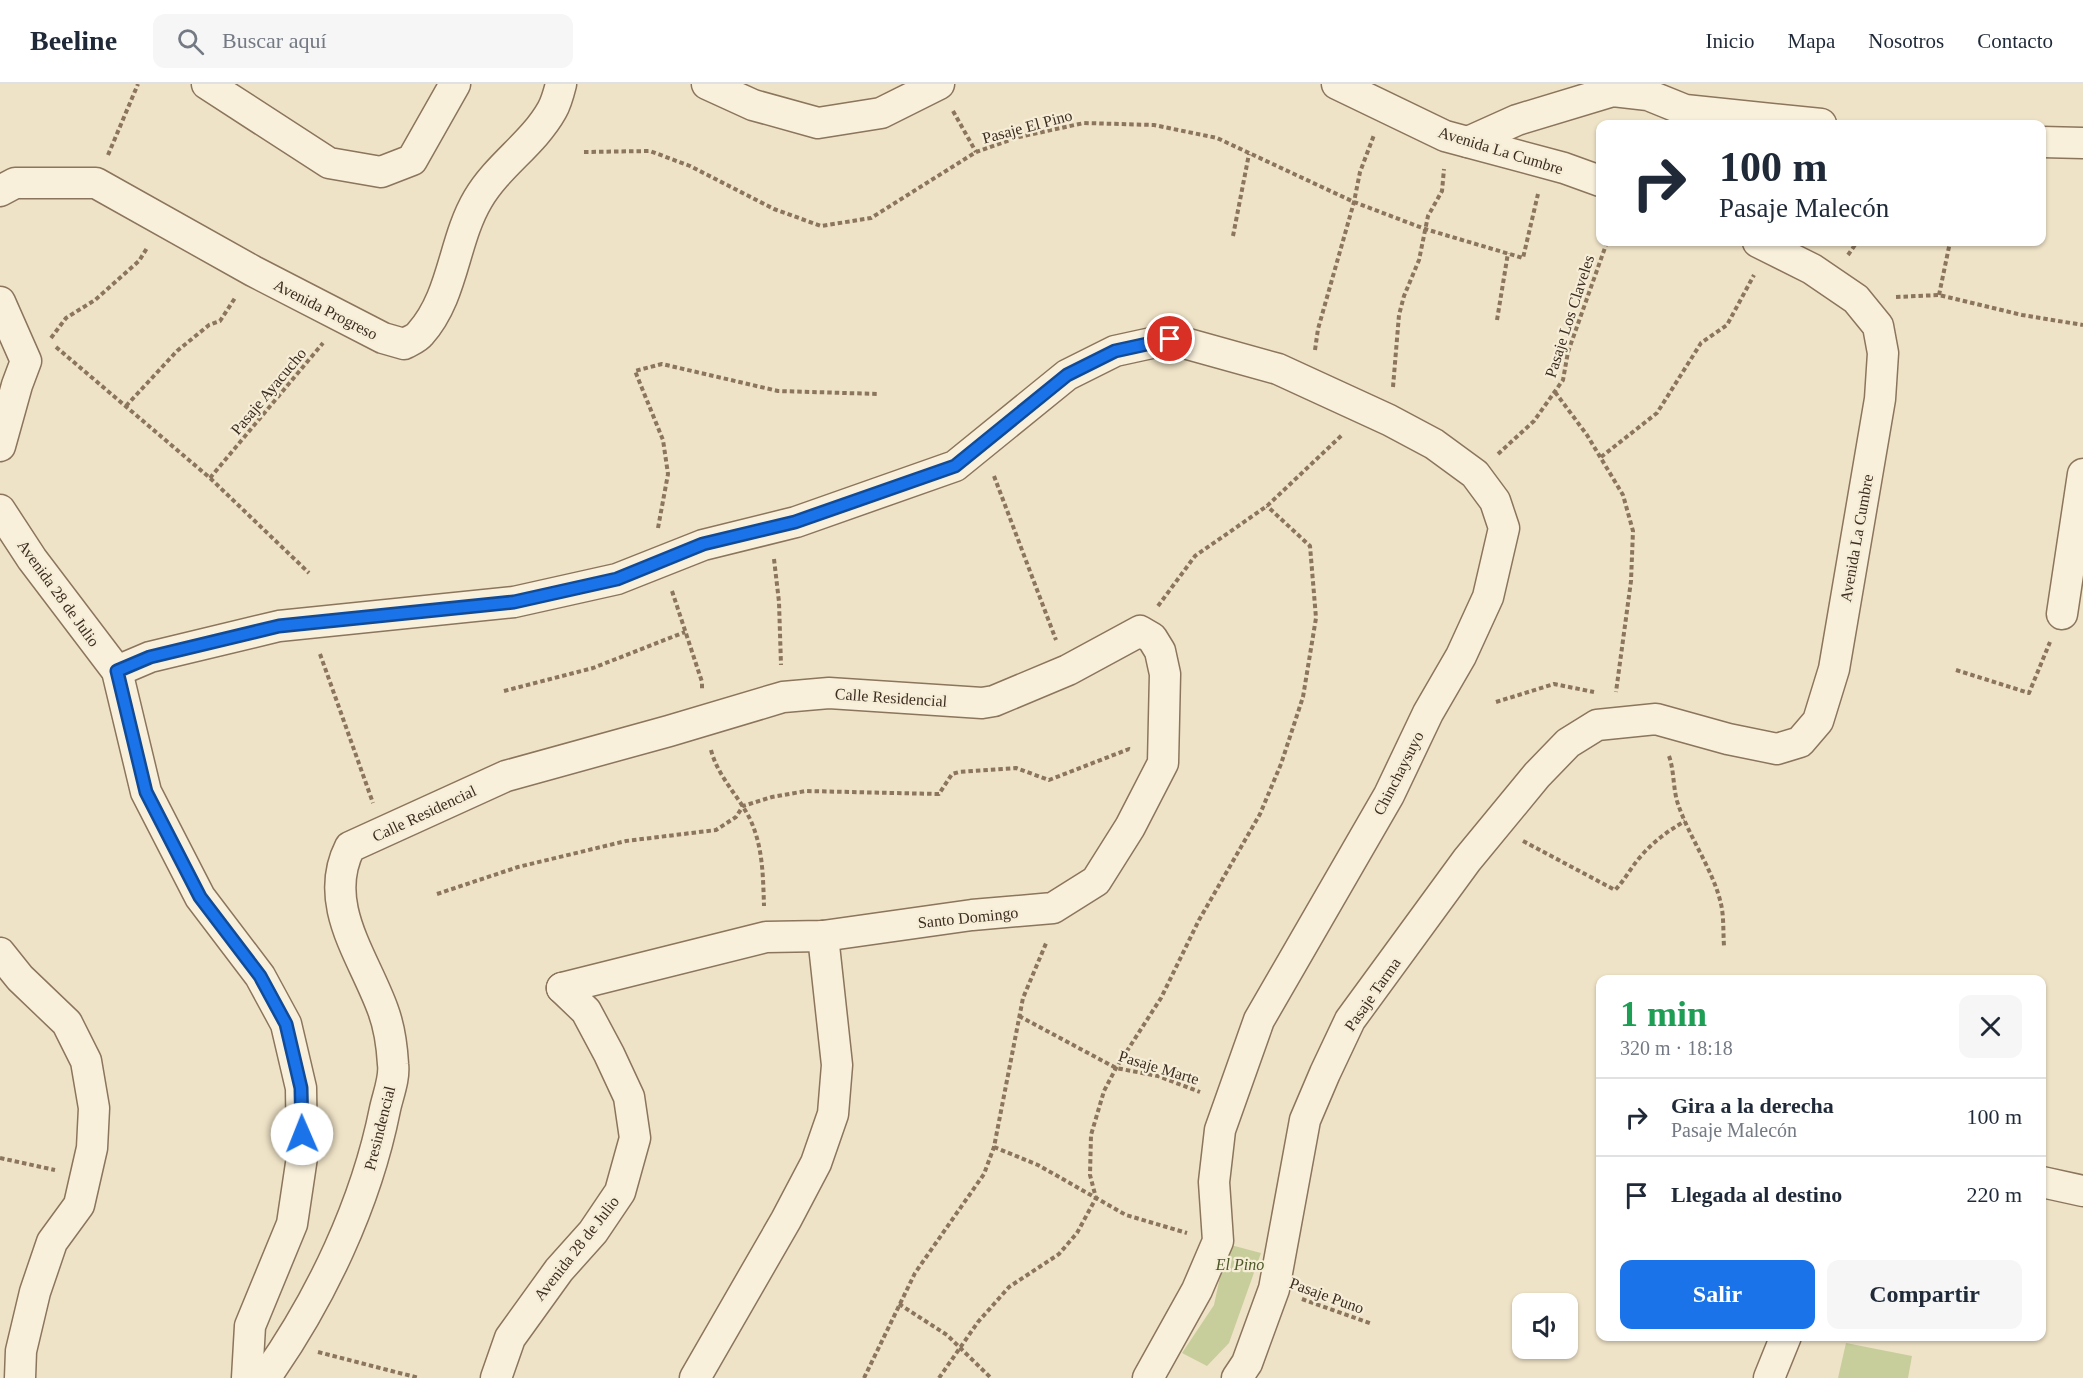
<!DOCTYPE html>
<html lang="es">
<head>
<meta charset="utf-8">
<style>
	:root { --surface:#fff; --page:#f6f6f7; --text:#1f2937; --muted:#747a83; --line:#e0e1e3; --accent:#1a73e8 }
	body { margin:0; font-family:"Times New Roman",serif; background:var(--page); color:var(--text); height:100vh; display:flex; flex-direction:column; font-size:22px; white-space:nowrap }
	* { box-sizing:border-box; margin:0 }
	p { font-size:20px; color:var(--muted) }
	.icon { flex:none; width:33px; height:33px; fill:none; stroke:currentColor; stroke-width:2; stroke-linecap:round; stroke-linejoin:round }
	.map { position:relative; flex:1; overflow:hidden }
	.drawer { position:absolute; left:1596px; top:891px; width:450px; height:366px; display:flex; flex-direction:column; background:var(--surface); border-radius:12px; box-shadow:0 2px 4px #0004 }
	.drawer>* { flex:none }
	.guide { position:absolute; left:1596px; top:36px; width:450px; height:126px; border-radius:12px; box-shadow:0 2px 4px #0004; background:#fff; color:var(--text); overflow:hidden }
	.tools { position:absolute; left:1512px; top:1209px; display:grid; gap:12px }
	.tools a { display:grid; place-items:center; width:66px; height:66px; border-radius:12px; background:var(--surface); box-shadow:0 2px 4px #0004; font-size:30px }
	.pin { position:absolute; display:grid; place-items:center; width:51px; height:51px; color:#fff; margin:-26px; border:3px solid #fff; border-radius:50%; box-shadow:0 2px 6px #0007 }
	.me { position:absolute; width:66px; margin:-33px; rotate:359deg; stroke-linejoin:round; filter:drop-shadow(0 0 4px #0008) }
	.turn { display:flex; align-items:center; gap:21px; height:126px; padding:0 24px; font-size:27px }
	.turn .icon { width:78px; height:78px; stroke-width:2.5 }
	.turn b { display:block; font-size:42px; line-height:51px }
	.round { display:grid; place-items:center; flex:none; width:63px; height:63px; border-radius:12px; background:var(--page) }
	.head { display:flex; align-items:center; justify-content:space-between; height:102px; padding:0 24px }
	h1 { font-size:36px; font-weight:600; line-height:45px; color:#1e9e55 }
	.action { display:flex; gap:12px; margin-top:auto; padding:12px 24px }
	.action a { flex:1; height:69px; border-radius:12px; background:var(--accent); color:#fff; font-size:24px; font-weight:600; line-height:69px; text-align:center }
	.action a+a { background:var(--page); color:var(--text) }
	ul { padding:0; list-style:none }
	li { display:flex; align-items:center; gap:18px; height:78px; padding:0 24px; border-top:2px solid var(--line) }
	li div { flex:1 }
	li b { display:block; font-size:22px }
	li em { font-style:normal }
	header { display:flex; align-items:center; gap:36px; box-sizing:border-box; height:84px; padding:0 30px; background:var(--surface); border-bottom:2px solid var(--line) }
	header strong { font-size:28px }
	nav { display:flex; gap:33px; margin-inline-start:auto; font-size:21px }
	.search { width:420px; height:54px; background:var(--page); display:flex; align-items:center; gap:15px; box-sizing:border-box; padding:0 21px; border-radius:12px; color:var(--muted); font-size:22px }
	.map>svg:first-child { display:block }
</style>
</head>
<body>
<header>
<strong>Beeline</strong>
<div class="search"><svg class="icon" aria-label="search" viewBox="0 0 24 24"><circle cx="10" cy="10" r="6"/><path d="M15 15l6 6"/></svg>Buscar aquí</div>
<nav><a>Inicio</a><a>Mapa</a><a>Nosotros</a><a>Contacto</a></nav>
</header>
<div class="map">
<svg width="2083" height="1294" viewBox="0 0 2083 1294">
	<rect width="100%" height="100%" fill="#efe3c7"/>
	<!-- green -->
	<g fill="#c8ce9b">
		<polygon points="1227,1160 1261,1169 1229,1259 1207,1282 1182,1269 1214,1221"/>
		<polygon points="1846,1259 1912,1272 1908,1294 1838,1294"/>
	</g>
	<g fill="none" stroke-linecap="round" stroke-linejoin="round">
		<!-- minor casing -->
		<g stroke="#8b755c" stroke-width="33">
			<g id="minor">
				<polyline points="207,0 329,79 381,88 412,76 455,0"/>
				<polyline points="707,0 753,21 818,39 881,29 939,0"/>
				<polyline points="1337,0 1445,52 1564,84 1600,97"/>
				<polyline points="1468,58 1517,36 1613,7 1648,11 1685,26 1821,40"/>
				<polyline points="2042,58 2083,59"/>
				<path d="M 0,107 L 15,99 L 96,99 L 253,187 L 383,254 L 404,260 C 409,257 416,255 420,250 C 454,212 453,157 478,115 C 498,81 533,60 552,26 C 556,19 559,8 561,0"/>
				<polyline points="0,218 26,277 17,301 0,362"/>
				<polyline points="0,426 32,475 117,587 146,708 200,813 260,892 286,940 301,1004 302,1073 292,1140 250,1242 247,1294"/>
				<polyline points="2062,530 2083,390"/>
				<polyline points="117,587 150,573 279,542 514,518 617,495 703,461 796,438 955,382 1067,291 1115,267 1170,255 1278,285 1389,336 1434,360 1475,390 1495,417 1504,444 1488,513 1461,572 1428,629 1389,711 1259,936 1220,1046 1214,1098 1218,1157 1197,1206 1148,1294"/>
				<polyline points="0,869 20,894 67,939 86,977 94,1024 92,1064 79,1121 52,1158 35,1208 21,1267 20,1294"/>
				<polyline points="2042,1098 2083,1107"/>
				<path d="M 265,1294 C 321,1215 366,1120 385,1025 C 388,1011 395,994 393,980 C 392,963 389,942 383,926 C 364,873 321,820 350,763 L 506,692 L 669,647 L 783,613 L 829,609 L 982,619 L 994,617 L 1068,586 L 1140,547 L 1152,554 L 1160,567 L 1165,590 L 1163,679 L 1130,743 L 1096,797 L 1053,824 L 972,831 L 823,852 L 766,853 L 562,904"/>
				<polyline points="496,1294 510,1254 559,1186 593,1148 620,1108 635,1054 629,1013 609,970 586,927 562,904"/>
				<polyline points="695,1294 786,1136 816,1079 833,1030 837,981 823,852"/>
				<polyline points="1237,1294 1247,1279 1274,1205 1305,1036 1325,989 1350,936 1467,776 1537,691 1568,659 1597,641 1656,635 1728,655 1777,665 1800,658 1818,637 1834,585 1880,315 1883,269 1878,242 1856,215 1812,185 1758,158"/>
				<polyline points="1769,1294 1786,1252"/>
			</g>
		</g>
		<!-- path -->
		<g stroke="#8b755c" stroke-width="4" stroke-dasharray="4.5 3" stroke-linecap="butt">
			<polyline points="953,27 976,68"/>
			<polyline points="584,68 650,67 690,82 774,125 821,142 871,134 976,68 1019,53 1084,39 1154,41 1217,54 1354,118 1425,145 1523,174 1538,110"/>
			<polyline points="108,71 138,0"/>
			<polyline points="1233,152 1249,70"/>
			<polyline points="1848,171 1857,158"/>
			<polyline points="1939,211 1950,158"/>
			<polyline points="1896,213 1939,211 2022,231 2083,241"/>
			<polyline points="1497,236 1508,169"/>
			<polyline points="51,254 66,234 95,216 139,177 147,164"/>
			<polyline points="56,263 210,394 309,489"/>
			<polyline points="1315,266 1318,245 1354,118 1360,88 1374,51"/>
			<polyline points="1393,303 1399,231 1404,212 1419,176 1428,132 1442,107 1444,85"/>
			<polyline points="1555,308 1587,351 1623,411 1633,447 1631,497 1616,608"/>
			<polyline points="126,322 177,267 209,241 220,237 235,214"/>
			<polyline points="1498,370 1534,337 1563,296 1568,268 1607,158"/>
			<polyline points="1601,373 1657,329 1701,259 1727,241 1754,191"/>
			<polyline points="994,392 1056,556"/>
			<polyline points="210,394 323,259"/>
			<polyline points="658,444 668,390 663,356 635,287 662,280 778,307 879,310"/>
			<polyline points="774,475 779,518 781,581"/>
			<polyline points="672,507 702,598 702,606"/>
			<polyline points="1158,522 1195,472 1267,422 1342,351"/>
			<polyline points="320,570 373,719"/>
			<polyline points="1956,586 2029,609 2050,558"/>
			<polyline points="504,607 593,584 685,548"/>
			<polyline points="1496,618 1554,600 1594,608"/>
			<path d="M 711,666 C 718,693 738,711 750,735 C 763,763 763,792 764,822"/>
			<path d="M 1669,672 C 1674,686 1673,702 1677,717 C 1688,752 1713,785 1721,820 C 1724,833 1723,848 1724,862"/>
			<path d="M 1523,757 L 1615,806 C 1625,796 1631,783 1641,772 C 1654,757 1668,747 1685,737"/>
			<polyline points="437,810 518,783 626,757 716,746 736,733 743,722 772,713 806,707 939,710 952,690 959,688 1016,684 1049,696 1129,665 1132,666"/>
			<polyline points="1019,932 1116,984 1158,992 1200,1008"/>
			<polyline points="994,1063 1038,1081 1126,1131 1187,1149"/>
			<polyline points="0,1074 55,1086"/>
			<polyline points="1302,1215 1372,1240"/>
			<polyline points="899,1220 947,1251 991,1294"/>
			<polyline points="318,1268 419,1294"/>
			<polyline points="864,1294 915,1189 984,1090 994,1063 1023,914 1047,857"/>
			<polyline points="939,1294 978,1238 1009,1203 1059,1170 1077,1149 1096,1114 1090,1091 1091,1051 1104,1007 1116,984 1161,914 1199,836 1260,730 1281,680 1303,613 1316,534 1310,462 1267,422"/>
		</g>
		<!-- minor -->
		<use href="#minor" stroke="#f9f0db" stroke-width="30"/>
	</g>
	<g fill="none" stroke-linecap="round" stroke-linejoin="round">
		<!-- route casing -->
		<g stroke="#114b97" stroke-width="15">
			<polyline id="route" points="302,1050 301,1004 286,940 260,892 200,813 146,708 117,587 150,573 279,542 514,518 617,495 703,460 795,438 955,382 1067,291 1115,267 1170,255"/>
		</g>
		<!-- route -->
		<use href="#route" stroke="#1a73e8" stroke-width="10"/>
	</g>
	<g text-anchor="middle" stroke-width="4.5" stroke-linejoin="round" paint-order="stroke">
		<!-- street labels -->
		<g font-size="16" fill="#3c2d20" stroke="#f6edd7">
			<text transform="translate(1027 42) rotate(-15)" y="6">Pasaje El Pino</text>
			<text transform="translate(1501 66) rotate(17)" y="6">Avenida La Cumbre</text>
			<text transform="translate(326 225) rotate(27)" y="6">Avenida Progreso</text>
			<text transform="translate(1569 232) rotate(-72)" y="6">Pasaje Los Claveles</text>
			<text transform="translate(268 307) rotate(-50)" y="6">Pasaje Ayacucho</text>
			<text transform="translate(1856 454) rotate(-80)" y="6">Avenida La Cumbre</text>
			<text transform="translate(59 509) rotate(54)" y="6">Avenida 28 de Julio</text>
			<text transform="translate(891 613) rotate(4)" y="6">Calle Residencial</text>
			<text transform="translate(1398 689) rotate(-63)" y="6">Chinchaysuyo</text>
			<text transform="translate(424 729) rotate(-25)" y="6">Calle Residencial</text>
			<text transform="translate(968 833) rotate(-6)" y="6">Santo Domingo</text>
			<text transform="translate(1372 910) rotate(-55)" y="6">Pasaje Tarma</text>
			<text transform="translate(1159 983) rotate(17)" y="6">Pasaje Marte</text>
			<text transform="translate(379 1044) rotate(-76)" y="6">Presindencial</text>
			<text transform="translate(576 1164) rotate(-52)" y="6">Avenida 28 de Julio</text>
			<text transform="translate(1327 1211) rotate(20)" y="6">Pasaje Puno</text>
		</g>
		<!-- park labels -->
		<g font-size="16" font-style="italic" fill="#4c5826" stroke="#f6edd7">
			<text x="1240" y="1186">El Pino</text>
		</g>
	</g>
</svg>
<div class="tools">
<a><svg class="icon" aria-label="sound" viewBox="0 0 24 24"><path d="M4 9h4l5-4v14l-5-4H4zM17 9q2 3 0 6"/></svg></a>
</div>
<div class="pin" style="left:1170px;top:255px;background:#d93025"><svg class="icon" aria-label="arrive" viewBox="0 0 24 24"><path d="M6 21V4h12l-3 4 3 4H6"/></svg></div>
<svg class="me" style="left:302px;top:1050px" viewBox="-20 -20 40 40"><circle r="19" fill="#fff"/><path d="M0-13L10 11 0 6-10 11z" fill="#1a73e8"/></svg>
<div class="guide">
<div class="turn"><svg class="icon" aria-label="right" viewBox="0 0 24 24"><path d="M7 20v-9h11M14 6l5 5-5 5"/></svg><div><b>100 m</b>Pasaje Malecón</div></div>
</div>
<section class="drawer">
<div class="head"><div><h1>1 min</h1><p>320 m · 18:18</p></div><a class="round"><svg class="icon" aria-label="close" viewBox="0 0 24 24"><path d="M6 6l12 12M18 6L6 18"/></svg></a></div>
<ul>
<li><svg class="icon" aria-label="right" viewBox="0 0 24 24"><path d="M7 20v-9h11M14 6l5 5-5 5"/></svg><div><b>Gira a la derecha</b><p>Pasaje Malecón</p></div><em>100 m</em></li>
<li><svg class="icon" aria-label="arrive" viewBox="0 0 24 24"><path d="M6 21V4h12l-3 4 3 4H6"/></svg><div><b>Llegada al destino</b></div><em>220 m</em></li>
</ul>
<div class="action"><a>Salir</a><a>Compartir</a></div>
</section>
</div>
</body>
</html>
